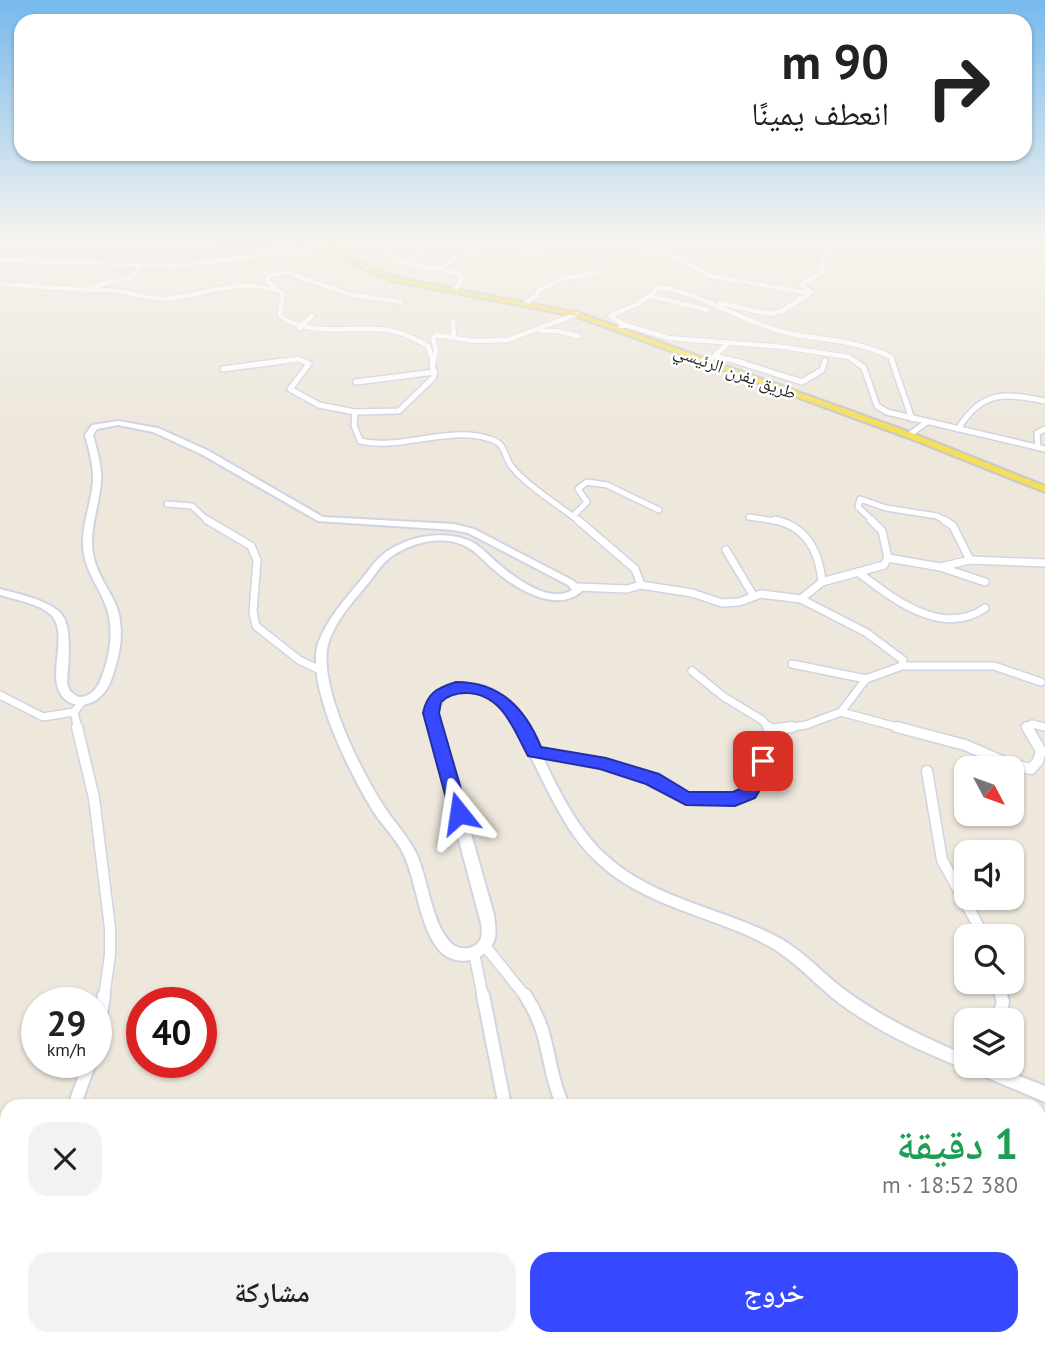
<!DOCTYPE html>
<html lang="ar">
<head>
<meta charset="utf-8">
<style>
	:root { --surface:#fff; --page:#f2f2f2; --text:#222; --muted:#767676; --accent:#3749fe }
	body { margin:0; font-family:"PT Sans","Noto Naskh Arabic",sans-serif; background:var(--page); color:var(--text); direction:rtl; height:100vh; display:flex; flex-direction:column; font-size:26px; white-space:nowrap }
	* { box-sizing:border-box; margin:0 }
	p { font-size:23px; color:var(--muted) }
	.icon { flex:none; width:38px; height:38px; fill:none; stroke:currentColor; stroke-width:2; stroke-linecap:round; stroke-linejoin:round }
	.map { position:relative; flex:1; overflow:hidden; direction:ltr }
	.drawer { position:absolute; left:0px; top:1099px; width:1046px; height:247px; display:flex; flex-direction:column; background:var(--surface); border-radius:21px 21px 0 0; box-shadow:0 2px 5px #0004; direction:rtl }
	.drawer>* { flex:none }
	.hud { position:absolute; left:14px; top:14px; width:1018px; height:147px; border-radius:21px; box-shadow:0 2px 5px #0004; direction:rtl; background:#fff; color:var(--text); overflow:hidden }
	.needle { width:46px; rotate:131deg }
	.fabs { position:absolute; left:954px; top:756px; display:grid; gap:14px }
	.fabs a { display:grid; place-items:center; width:70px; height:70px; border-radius:14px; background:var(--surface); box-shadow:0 2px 5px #0004; font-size:35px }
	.speed { position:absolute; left:21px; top:987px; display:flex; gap:14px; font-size:35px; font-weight:700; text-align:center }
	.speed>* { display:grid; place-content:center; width:91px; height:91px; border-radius:50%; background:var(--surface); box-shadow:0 2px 5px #0004; line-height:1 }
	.speed small { font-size:18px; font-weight:400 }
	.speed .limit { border:10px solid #d22; background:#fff; color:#111 }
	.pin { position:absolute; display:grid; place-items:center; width:60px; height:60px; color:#fff; margin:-30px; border-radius:14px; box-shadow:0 4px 10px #0006 }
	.me { position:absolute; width:77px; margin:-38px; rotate:345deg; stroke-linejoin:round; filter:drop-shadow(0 0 5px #0008) }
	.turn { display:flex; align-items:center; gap:24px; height:147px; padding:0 28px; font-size:32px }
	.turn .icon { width:91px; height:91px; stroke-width:2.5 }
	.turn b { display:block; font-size:49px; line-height:60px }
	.round { display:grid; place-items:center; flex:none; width:74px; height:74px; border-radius:21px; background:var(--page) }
	.overview { display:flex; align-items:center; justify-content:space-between; height:119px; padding:0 28px }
	h1 { font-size:42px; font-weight:600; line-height:52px; color:#1e9e55 }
	.action { display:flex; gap:14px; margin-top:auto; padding:14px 28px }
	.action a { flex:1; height:80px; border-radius:21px; background:var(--accent); color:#fff; font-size:28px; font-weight:600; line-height:80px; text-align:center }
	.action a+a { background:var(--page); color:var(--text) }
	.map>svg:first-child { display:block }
</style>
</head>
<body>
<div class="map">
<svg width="1045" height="1345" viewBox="0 0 1045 1345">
	<rect width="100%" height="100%" fill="#ede7dc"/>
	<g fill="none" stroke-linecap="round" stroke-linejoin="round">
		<!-- street-far4 casing -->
		<g stroke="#d1d3e3" stroke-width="6">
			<g id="street-far4">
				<polyline points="408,239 419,252 410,265"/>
				<polyline points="612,239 645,252 676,257 710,276 809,293"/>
				<polyline points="316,241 374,244 405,263 457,273 462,279 454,291"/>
				<polyline points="42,248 129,246 169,239"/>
				<polyline points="0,260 176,266 327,247"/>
				<path d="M 440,268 C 472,245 509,240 544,257"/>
				<polyline points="0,284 74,289"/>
				<polyline points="275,286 267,281 268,276 286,272 351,295 401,302"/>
				<polyline points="90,287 131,277 141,266"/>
				<path d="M 71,289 C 89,290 108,289 125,292 C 139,295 153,300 167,299 C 208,294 243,276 283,293 L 280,316 C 313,338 350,325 387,330 C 402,332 415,339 428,346 L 432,358"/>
				<polyline points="650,296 707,310"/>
				<polyline points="526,303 537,295 539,290 562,279 600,272"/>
				<polyline points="720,303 769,314 782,311 811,292 801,285 824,271 821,263 839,239"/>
				<polyline points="453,321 454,338"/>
				<path d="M 625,325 L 610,316 L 638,304 L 660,287 C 702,294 736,318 776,330 C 814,341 855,338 891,357 L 893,363"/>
				<polyline points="299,328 312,316"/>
				<polyline points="618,329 625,325 669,338 783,347 849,357 857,363"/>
				<polyline points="540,331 557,331 578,336"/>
				<polyline points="715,356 744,363"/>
				<polyline points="708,362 728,343"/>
				<polyline points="270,363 299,359 307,363"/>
				<polyline points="433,363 436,351 433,337 436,335 474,341 508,340 577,314"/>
			</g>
		</g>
		<!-- street-far3 casing -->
		<g stroke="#d1d3e3" stroke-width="8">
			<g id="street-far3">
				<polyline points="303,361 309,364 290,389 319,405 355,412"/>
				<path d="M 432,361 L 434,377 L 399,411 L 355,412 L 354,425 L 360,441 C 400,451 448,425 490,439 C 507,444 503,456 512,467 C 526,485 561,507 580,522"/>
				<polyline points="736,361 802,382 822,370 825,361"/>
				<polyline points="855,361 864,368 877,406 887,412 1045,449"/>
				<polyline points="892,361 912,419"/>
				<polyline points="223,369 283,361"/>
				<polyline points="356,382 435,372"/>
				<path d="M 958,429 C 982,390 1004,393 1045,401"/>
				<polyline points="909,435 927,422"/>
				<polyline points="1038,447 1037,433 1045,429"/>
				<polyline points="167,504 192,506 209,522"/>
				<polyline points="573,516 587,502 578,489 587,482 607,485 659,510"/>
				<polyline points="749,517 782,522"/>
				<polyline points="874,522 858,507 860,499 886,508 937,516 947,522"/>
			</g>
		</g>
		<!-- street-far2 casing -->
		<g stroke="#d1d3e3" stroke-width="10">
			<g id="street-far2">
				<polyline points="207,520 251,546 257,560 253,612 256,626 299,660 322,671"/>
				<path d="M 775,520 C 807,527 819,551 822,582"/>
				<polyline points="871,520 882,531 888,558"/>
				<polyline points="944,520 953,526 970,560"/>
				<polyline points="726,550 753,595"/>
				<polyline points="943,568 985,582"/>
				<path d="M 858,572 C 893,599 942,638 985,608"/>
				<polyline points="641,585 692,593 722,603 739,602 761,594 801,599 822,582 884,565 888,558 940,567 970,560 1045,563"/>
				<polyline points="577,587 627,589 641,585 635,569 578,520"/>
				<polyline points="792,664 866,679"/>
				<polyline points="902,666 994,666 1041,682"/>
				<polyline points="692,671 724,697 762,720 770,729"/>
				<polyline points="0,695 43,717 74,712"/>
				<polyline points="841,712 904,729"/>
				<polyline points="78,729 74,712 82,702"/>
				<polyline points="780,729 806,725 841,712 866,679 902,666 903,660 867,633 801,599"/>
				<polyline points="1028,729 1032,724 1045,727"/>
			</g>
		</g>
		<!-- street-far1 casing -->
		<g stroke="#d1d3e3" stroke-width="13">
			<g id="street-far1">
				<polyline points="77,727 94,798 110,928 110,955 104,997"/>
				<polyline points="768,727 771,730"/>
				<polyline points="897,727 965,745 1009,764 1031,769 1038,761 1041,751 1027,727"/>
				<polyline points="771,730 792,727"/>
				<polyline points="534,752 600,763 653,779 686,798 735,799 749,793 756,784 760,775 763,749 771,730"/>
				<polyline points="927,771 942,860 984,936"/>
				<polyline points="485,946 526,997"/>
				<polyline points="474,953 483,997"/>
				<polyline points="997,982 1002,997"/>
			</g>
		</g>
		<!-- street casing -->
		<g stroke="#d1d3e3" stroke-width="16">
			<g id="street">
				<polyline points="483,995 505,1106"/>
				<path d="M 525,995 C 552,1035 545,1066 563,1106"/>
				<polyline points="998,1020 1003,1002 1001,995"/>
				<polyline points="96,1046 104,995"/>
				<polyline points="74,1106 90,1062"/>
				<polyline points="116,1339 117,1345"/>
				<polyline points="674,1339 677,1345"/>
			</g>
		</g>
		<!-- secondary casing -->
		<g stroke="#d1d3e3" stroke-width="4">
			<path id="secondary" d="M 118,421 L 158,428 L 207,450 L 323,517 L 454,524 L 474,529 L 574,581 L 582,591 C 556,615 513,587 492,568 C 483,560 475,550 463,545 C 439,534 403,544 384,563 C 379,568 375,574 371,580 C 356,598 337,618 329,641 C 315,681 361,771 383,805 C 393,821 407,835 416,853 C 428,878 431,922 450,942 C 458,951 476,951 481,938 C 482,934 482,927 481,923 L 425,713 C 438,677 476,677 504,697 C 523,711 531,734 541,754 C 559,790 576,828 607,856 C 656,901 726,908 783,940 C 807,954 826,977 849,993 C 885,1019 925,1038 966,1055 L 966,1066 L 994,1066 L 1045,1086 L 1045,1102 L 971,1071 L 969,1068 L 966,1069 C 922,1052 878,1032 839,1003 C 817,986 798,964 774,949 C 718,916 647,909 598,863 C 568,836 551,797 533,761 C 523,741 515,717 497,703 C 475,687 446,684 437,713 L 494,915 C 495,924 497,933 494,941 C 486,962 456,967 441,952 C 419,929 417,881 403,853 C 396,839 384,827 375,814 C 352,778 303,682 319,641 C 328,618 346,598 361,580 C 367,573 372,565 378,559 C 400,537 444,528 472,542 C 483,548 491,558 501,566 C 518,580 550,604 572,590 L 568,585 L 468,533 L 454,530 L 318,521 L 201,454 L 153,432 L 118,425 L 97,429 L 93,435 C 97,450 102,466 101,482 C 99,504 91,525 92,546 C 93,567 105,583 114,601 C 124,622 122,646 115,668 C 112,680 107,693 96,700 C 88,706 75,707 66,700 C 42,681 72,633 50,614 C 37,603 16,600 0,595 L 0,589 C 18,594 55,601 64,618 C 72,634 68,666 67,684 L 70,691 L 78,697 C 90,698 97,689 101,679 C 111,654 115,626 104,601 C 96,583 84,567 83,546 C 82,524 91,504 93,482 C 94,466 89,450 85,435 L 92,425 Z"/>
		</g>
		<!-- primary casing -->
		<g stroke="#c8c8c8" stroke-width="4">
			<g id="primary">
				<polygon points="203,239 291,239 240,244"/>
				<polygon points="297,239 318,240 370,268 397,278 579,313 912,433 1045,486 1045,492 906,437 575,316 393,281 366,270 315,243"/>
			</g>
		</g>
		<!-- street-far4 -->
		<use href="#street-far4" stroke="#fff" stroke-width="4.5"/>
		<!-- street-far3 -->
		<use href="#street-far3" stroke="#fff" stroke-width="5"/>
		<!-- street-far2 -->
		<use href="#street-far2" stroke="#fff" stroke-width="7"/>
		<!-- street-far1 -->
		<use href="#street-far1" stroke="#fff" stroke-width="10"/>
		<!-- street -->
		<use href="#street" stroke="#fff" stroke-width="12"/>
		<!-- secondary -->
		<use href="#secondary" fill="#fff" fill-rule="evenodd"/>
		<!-- primary -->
		<use href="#primary" fill="#f4df5a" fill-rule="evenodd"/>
	</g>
	<!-- sky -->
	<linearGradient id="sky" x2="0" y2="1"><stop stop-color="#76b9ec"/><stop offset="0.56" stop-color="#f7f4ef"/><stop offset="1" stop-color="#f7f4ef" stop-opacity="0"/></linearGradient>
	<rect width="1045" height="428" fill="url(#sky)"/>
	<!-- route -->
	<path fill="#3749fe" stroke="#242fa5" stroke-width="2" d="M 456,682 C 500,682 525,708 541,747 L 606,758 L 659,774 L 689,792 L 733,792 L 742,788 L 751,774 L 757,757 L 769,757 L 772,761 L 769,775 L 755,798 L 735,806 L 686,805 L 646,784 L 600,769 L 528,756 C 514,730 502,693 466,693 C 456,693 448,695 441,702 L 439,713 L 468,813 L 466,818 L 452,818 L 450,813 L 423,713 C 427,693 437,688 456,682 Z"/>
	<g text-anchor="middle" stroke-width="5" stroke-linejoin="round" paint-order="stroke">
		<!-- far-street labels -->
		<g font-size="18" fill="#2a2a2a" stroke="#fff">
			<text transform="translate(735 372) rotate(20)" y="6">طريق يفرن الرئيسي</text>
		</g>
	</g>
</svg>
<div class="fabs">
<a><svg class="needle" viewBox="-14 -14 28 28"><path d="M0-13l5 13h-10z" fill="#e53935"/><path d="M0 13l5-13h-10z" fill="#767676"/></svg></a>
<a><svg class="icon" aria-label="sound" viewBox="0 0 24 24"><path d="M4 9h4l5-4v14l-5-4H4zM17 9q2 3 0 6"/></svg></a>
<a><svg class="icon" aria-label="search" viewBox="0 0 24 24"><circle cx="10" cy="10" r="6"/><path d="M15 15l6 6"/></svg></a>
<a><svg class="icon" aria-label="layers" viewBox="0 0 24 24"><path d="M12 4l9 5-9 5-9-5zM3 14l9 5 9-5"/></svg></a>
</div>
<div class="speed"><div>29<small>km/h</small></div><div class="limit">40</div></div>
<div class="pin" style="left:763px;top:761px;background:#d93025"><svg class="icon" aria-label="arrive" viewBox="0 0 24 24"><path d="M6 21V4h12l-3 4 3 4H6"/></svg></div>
<svg class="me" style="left:459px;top:813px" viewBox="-20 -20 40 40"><path d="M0-17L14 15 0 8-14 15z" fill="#3749fe" stroke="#fff" stroke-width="4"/></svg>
<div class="hud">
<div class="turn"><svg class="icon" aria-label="right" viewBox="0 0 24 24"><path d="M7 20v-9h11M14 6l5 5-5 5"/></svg><div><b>90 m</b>انعطف يمينًا</div></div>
</div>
<section class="drawer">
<div class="overview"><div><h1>1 دقيقة</h1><p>380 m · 18:52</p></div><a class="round"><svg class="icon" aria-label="close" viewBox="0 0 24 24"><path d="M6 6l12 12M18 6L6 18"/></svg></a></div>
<div class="action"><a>خروج</a><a>مشاركة</a></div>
</section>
</div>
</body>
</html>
